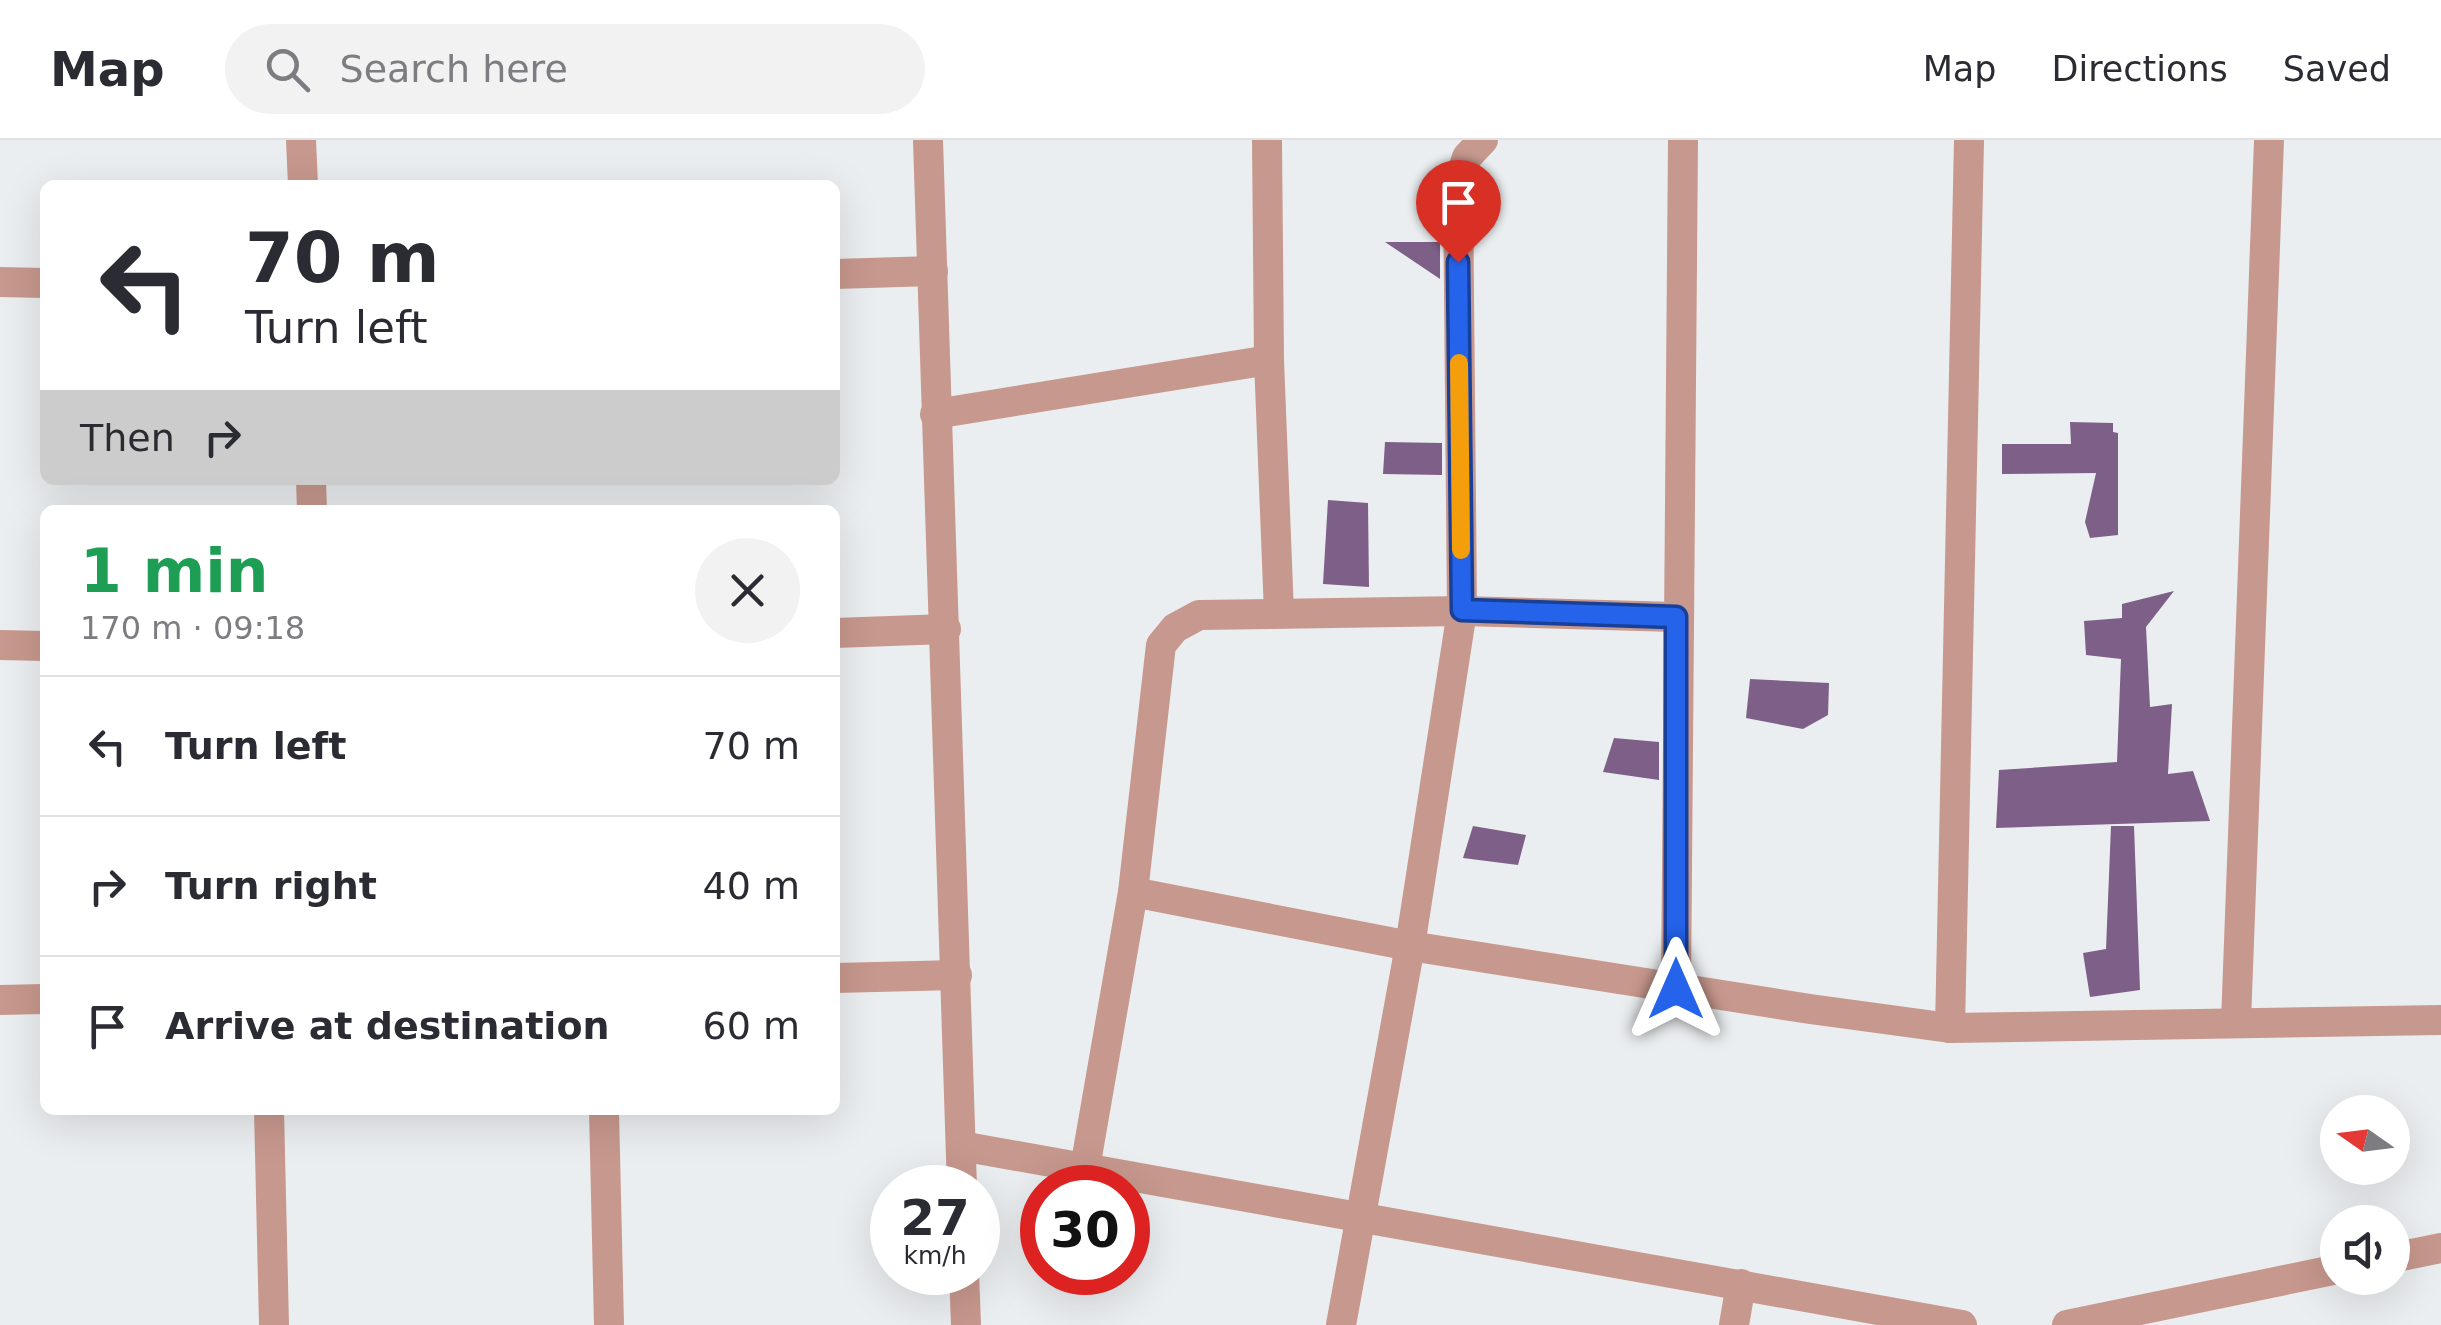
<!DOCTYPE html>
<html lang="en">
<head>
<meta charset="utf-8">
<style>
	:root { --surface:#fff; --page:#f2f2f3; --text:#2b2b33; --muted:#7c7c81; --line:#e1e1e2 }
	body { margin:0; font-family:"DejaVu Sans",sans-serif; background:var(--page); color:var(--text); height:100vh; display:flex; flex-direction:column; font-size:38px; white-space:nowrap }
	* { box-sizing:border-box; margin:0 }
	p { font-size:32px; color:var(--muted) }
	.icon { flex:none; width:55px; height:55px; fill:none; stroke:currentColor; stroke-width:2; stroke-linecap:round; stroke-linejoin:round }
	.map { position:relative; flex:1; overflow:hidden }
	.sheet { position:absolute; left:40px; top:365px; width:800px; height:610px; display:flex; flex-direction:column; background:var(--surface); border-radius:15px; box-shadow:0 10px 40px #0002 }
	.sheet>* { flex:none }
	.hud { position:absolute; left:40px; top:40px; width:800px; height:305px; border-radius:15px; box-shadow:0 10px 40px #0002; background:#fff; color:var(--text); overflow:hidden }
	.needle { width:65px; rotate:284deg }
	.fabs { position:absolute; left:2320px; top:955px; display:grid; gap:20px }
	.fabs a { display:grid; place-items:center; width:90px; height:90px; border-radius:50%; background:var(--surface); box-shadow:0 10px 40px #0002; font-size:50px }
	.speed { position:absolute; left:870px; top:1025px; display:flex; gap:20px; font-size:50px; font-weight:700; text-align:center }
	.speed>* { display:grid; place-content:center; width:130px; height:130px; border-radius:50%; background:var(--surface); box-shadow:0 10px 40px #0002; line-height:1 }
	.speed small { font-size:25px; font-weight:400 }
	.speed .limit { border:15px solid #d22; background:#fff; color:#111 }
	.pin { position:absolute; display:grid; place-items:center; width:85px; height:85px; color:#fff; margin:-102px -42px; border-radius:50% 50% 50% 0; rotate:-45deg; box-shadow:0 0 10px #0007 }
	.pin .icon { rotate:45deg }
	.me { position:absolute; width:110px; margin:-55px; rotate:0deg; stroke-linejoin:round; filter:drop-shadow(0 0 8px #0008) }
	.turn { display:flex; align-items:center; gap:35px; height:210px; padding:0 40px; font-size:45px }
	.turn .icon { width:130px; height:130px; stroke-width:2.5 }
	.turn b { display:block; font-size:70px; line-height:85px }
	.then { display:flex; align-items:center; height:95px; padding:0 40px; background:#0003; gap:20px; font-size:38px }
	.round { display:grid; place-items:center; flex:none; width:105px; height:105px; border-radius:52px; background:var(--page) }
	.headline { display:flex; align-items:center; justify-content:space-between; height:170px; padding:0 40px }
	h1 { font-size:60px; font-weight:700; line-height:75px; color:#1e9e55 }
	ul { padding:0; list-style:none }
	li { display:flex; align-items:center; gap:30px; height:140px; padding:0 40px; border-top:2px solid var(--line) }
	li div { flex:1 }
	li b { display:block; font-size:38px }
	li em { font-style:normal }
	header { display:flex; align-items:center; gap:60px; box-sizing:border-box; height:140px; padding:0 50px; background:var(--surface); border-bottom:2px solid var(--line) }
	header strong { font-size:48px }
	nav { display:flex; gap:55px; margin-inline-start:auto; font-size:35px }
	.search { width:700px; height:90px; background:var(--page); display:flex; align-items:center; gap:25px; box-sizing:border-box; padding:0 35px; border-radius:55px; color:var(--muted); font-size:38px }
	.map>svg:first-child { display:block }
</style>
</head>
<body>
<header>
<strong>Map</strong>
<div class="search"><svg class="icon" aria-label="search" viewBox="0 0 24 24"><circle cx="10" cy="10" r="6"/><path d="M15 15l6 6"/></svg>Search here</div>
<nav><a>Map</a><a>Directions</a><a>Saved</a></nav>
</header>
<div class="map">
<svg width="2441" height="1185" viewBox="0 0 2441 1185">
	<rect width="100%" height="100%" fill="#ebeef0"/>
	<!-- building -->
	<g fill="#7e5f87">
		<polygon points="1385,102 1440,102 1440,139"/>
		<polygon points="2070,282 2113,283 2113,292 2118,293 2118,395 2090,398 2085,382 2096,333 2002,334 2002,304 2071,304"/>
		<polygon points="1385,302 1442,303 1442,335 1383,334"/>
		<polygon points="1328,360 1368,363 1369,447 1323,444"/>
		<polygon points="2174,451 2146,487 2150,567 2172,564 2168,634 2193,631 2210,681 1996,688 1999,630 2117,622 2121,519 2086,515 2084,481 2122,478 2122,464"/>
		<polygon points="1750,539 1829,543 1828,575 1803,589 1746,578"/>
		<polygon points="1614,598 1659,602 1659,640 1603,632"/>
		<polygon points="1473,686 1526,695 1518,725 1463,718"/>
		<polygon points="2111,686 2134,686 2140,850 2090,857 2083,813 2106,809"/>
	</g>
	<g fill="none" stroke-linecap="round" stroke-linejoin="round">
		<!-- street -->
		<g stroke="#c7988d" stroke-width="30">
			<polyline points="301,0 303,45"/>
			<polyline points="928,0 962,1048"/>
			<polyline points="1267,0 1269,220 1279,473"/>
			<polyline points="835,134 933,131"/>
			<polyline points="0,142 45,143"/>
			<polyline points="935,274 1269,220"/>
			<polyline points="311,340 312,370"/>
			<polyline points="835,493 946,489"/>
			<polyline points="0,505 45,506"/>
			<polyline points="1133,752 1410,806 1810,869 1950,888 2441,880"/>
			<polyline points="835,838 957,835"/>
			<polyline points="1676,849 1683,0"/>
			<polyline points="0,860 45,859"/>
			<polyline points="2236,882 2269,0"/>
			<polyline points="1950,888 1969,0"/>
			<polyline points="269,970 274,1185"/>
			<polyline points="604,970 609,1185"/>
			<polyline points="961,1006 1962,1185"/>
			<polyline points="1085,1028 1133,752 1161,505 1175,488 1199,475 1462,471 1676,477"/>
			<polyline points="2392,1118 2441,1108"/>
			<polyline points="964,1132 966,1185"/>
			<polyline points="1341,1185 1410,806 1462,471 1458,45 1467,17 1483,0"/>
			<polyline points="1734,1185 1741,1144"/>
			<polyline points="2067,1185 2338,1129"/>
		</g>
	</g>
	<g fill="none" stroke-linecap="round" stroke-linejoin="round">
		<!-- route casing -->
		<g stroke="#184099" stroke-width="25">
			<polyline id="route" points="1458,122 1462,470 1676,477 1676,849"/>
		</g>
		<!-- route -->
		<use href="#route" stroke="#2563eb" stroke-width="18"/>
		<!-- slow -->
		<polyline stroke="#f59e0b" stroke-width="18" points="1459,223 1461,410"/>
	</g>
</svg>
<div class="fabs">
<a><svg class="needle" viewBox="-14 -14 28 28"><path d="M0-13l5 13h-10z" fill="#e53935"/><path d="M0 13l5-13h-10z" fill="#7c7c81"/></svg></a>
<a><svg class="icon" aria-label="sound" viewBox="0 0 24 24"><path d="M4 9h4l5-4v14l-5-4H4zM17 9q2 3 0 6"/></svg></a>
</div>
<div class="speed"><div>27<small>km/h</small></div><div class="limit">30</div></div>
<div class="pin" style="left:1458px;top:122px;background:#d93025"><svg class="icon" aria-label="arrive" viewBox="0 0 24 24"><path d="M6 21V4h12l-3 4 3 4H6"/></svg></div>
<svg class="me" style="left:1676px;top:849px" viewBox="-20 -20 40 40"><path d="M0-17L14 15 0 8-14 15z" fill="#2563eb" stroke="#fff" stroke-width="4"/></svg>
<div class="hud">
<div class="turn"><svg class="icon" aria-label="left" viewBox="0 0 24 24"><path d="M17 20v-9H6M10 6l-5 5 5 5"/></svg><div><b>70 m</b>Turn left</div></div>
<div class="then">Then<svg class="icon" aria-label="right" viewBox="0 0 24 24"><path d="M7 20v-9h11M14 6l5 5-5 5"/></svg></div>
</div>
<section class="sheet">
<div class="headline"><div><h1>1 min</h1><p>170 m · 09:18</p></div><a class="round"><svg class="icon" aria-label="close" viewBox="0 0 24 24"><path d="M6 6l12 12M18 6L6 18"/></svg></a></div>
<ul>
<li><svg class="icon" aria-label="left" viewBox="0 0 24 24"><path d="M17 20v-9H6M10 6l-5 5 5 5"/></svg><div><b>Turn left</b></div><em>70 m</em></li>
<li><svg class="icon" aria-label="right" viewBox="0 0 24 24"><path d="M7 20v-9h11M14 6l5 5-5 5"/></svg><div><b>Turn right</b></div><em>40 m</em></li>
<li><svg class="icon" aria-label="arrive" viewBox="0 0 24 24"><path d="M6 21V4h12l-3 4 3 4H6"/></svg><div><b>Arrive at destination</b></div><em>60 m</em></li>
</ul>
</section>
</div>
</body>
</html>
